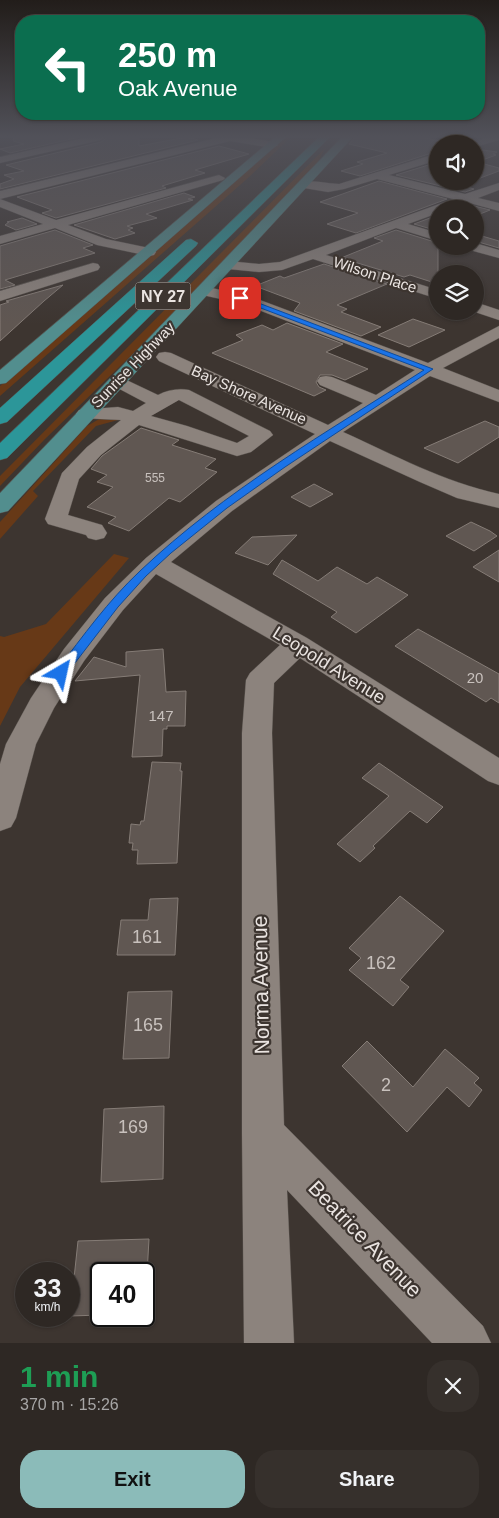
<!DOCTYPE html>
<html lang="en">
<head>
<meta charset="utf-8">
<style>
	:root { --surface:#2e2824; --page:#36302c; --text:#f1f3f6; --muted:#a7a6a6; --line:#494441; --accent:#8bbbb9 }
	body { margin:0; font-family:Arial,sans-serif; background:var(--page); color:var(--text); height:100vh; display:flex; flex-direction:column; font-size:19px; white-space:nowrap }
	* { box-sizing:border-box; margin:0 }
	p { font-size:16px; color:var(--muted) }
	.icon { flex:none; width:28px; height:28px; fill:none; stroke:currentColor; stroke-width:2; stroke-linecap:round; stroke-linejoin:round }
	.map { position:relative; height:1343px; overflow:hidden }
	.details { display:flex; flex-direction:column; background:var(--surface); flex:1 }
	.details>* { flex:none }
	.hud { position:absolute; left:15px; top:15px; width:470px; height:105px; border-radius:20px; box-shadow:0 1px 4px #0004,0 0 0 1px var(--line); background:#0b6e4f; color:#fff; overflow:hidden }
	.controls { position:absolute; left:429px; top:135px; display:grid; gap:10px }
	.controls a { display:grid; place-items:center; width:55px; height:55px; border-radius:50%; background:var(--surface); box-shadow:0 1px 4px #0004,0 0 0 1px var(--line); font-size:25px }
	.speed { position:absolute; left:15px; top:1262px; display:flex; gap:10px; font-size:25px; font-weight:700; text-align:center }
	.speed>* { display:grid; place-content:center; width:65px; height:65px; border-radius:50%; background:var(--surface); box-shadow:0 1px 4px #0004,0 0 0 1px var(--line); line-height:1 }
	.speed small { font-size:12px; font-weight:400 }
	.speed .limit { border:2px solid #111; border-radius:8px; background:#fff; color:#111 }
	.pin { position:absolute; display:grid; place-items:center; width:42px; height:42px; color:#fff; margin:-21px; border-radius:10px; box-shadow:0 2px 8px #0006 }
	.me { position:absolute; width:55px; margin:-28px; rotate:36deg; stroke-linejoin:round; filter:drop-shadow(0 0 4px #0008) }
	.turn { display:flex; align-items:center; gap:18px; height:105px; padding:0 20px; font-size:22px }
	.turn .icon { width:65px; height:65px; stroke-width:2.5 }
	.turn b { display:block; font-size:35px; line-height:42px }
	.round { display:grid; place-items:center; flex:none; width:52px; height:52px; border-radius:20px; background:var(--page) }
	.headline { display:flex; align-items:center; justify-content:space-between; height:85px; padding:0 20px }
	h1 { font-size:30px; font-weight:700; line-height:38px; color:#1e9e55 }
	.action { display:flex; gap:10px; margin-top:auto; padding:10px 20px }
	.action a { flex:1; height:58px; border-radius:20px; background:var(--accent); color:#111; font-size:20px; font-weight:700; line-height:58px; text-align:center }
	.action a+a { background:var(--page); color:var(--text) }
	.map>svg:first-child { display:block }
</style>
</head>
<body>
<div class="map">
<svg width="499" height="1343" viewBox="0 0 499 1343">
	<rect width="100%" height="100%" fill="#3d3530"/>
	<!-- green -->
	<g fill="#673917">
		<polygon points="284,137 291,137 248,178 0,396 0,386"/>
		<polygon points="325,148 317,164 143,344 45,439 0,486 0,476"/>
		<polygon points="101,418 119,418 118,420 96,426 33,491 38,496 0,539 0,522 87,426"/>
		<polygon points="114,554 129,558 20,687 0,726 0,636 4,637 46,624"/>
	</g>
	<!-- building -->
	<g fill="#605752" stroke="#857c76">
		<polygon points="14,137 80,137 10,153 0,149 24,144 13,141"/>
		<polygon points="108,137 139,137 139,146 187,137 198,140 0,189 0,184 14,179 4,175 24,171 6,165 101,142"/>
		<polygon points="355,137 421,137 454,144 438,144 438,151 360,176 341,171 363,164 357,162 387,153 349,144"/>
		<polygon points="219,146 249,154 195,170 205,173 162,186 166,188 56,218 42,213 52,210 17,197"/>
		<polygon points="475,149 497,152 493,154 496,155 477,162 499,168 499,171 475,180"/>
		<polygon points="438,162 438,181 472,181 460,185 474,189 465,192 396,175"/>
		<polygon points="379,181 447,199 356,233 327,224 358,213 320,202"/>
		<polygon points="184,193 195,197 188,199 193,200 146,214 157,218 127,226 133,228 128,230 135,233 115,239 74,225"/>
		<polygon points="466,204 490,210 475,216 475,209 455,209"/>
		<polygon points="438,215 438,231 414,224"/>
		<polygon points="22,218 37,224 16,230 5,225 9,222 7,222"/>
		<polygon points="55,230 93,245 83,248 95,253 5,280 15,285 0,289 0,246"/>
		<polygon points="396,230 438,243 438,284 410,275 404,277 341,258 383,241 374,238"/>
		<polygon points="475,234 499,241 499,248 475,241"/>
		<polygon points="324,264 387,284 337,305 347,309 341,312 381,327 361,336 294,311 300,303 255,286 280,276 284,278"/>
		<polygon points="63,285 44,301 0,341 0,305 9,302 6,301"/>
		<polygon points="413,319 445,330 409,347 378,335"/>
		<polygon points="287,323 343,344 326,352 368,369 345,380 332,375 320,375 316,382 319,387 326,390 314,396 212,353 243,340 236,335 262,325 273,330"/>
		<polygon points="485,421 499,427 499,437 458,463 424,448"/>
		<polygon points="141,428 179,440 172,445 216,459 205,468 217,472 180,502 169,498 129,531 108,523 116,517 87,507 113,487 97,482 107,475 91,469 102,456"/>
		<polygon points="314,484 333,494 310,507 291,497"/>
		<polygon points="471,522 490,531 497,536 474,551 446,536"/>
		<polygon points="297,535 268,565 235,553 252,537"/>
		<polygon points="499,550 499,582 473,567"/>
		<polygon points="282,560 318,581 337,567 367,584 377,577 408,595 356,633 331,617 337,612 273,574"/>
		<polygon points="418,629 499,674 499,703 491,698 486,702 395,646"/>
		<polygon points="163,649 166,692 186,691 185,726 167,726 167,729 163,729 162,756 132,757 140,675 75,681 94,657 126,667 126,652"/>
		<polygon points="152,762 181,763 180,771 182,771 177,863 137,864 138,850 132,850 133,843 129,843 131,824 140,825 141,821 144,821"/>
		<polygon points="379,763 443,807 427,823 410,811 373,846 375,848 360,862 337,844 389,796 362,778"/>
		<polygon points="400,896 444,931 400,980 409,987 393,1006 349,970 361,958 349,948"/>
		<polygon points="178,898 175,955 117,955 121,920 148,920 150,899"/>
		<polygon points="172,991 169,1058 123,1059 128,992"/>
		<polygon points="367,1041 413,1087 445,1049 479,1078 474,1083 482,1090 469,1107 447,1087 407,1132 342,1066"/>
		<polygon points="164,1106 163,1179 101,1182 104,1109"/>
		<polygon points="149,1239 147,1274 101,1274 101,1315 70,1316 78,1241"/>
	</g>
	<g fill="none" stroke-linecap="round" stroke-linejoin="round">
		<!-- minor casing -->
		<g stroke="#57514c" stroke-width="1">
			<g id="minor">
				<polygon points="88,137 106,137 101,140 0,163 0,157"/>
				<path d="M 220,137 C 232,137 270,138 278,145 L 273,148 L 230,141 L 0,199 L 0,191 Z"/>
				<polygon points="487,137 499,137 499,140 475,147 475,144 470,144"/>
				<path d="M 438,153 L 438,160 L 389,175 L 465,194 L 499,183 L 499,190 L 478,198 L 499,203 L 499,211 L 466,202 L 449,209 L 438,209 L 438,213 L 408,224 L 438,233 L 438,241 L 396,228 L 326,255 L 438,290 L 438,299 L 313,259 L 282,270 L 259,272 L 228,269 L 223,268 L 221,265 L 223,262 L 228,261 L 259,264 L 280,262 L 453,199 L 377,179 L 344,189 L 328,192 L 304,188 L 298,185 C 306,178 328,184 339,184 Z"/>
				<polygon points="219,175 225,178 223,180 68,225 106,239 154,249 156,252 154,255 149,256 97,245 55,228 0,244 0,236 43,224 0,207 0,199 56,220"/>
				<polygon points="475,243 499,250 499,258 466,249 464,246 475,246"/>
				<polygon points="93,263 98,264 100,267 98,270 0,301 0,291"/>
				<path d="M 203,286 L 252,297 L 428,363 L 499,326 L 499,338 L 443,368 L 499,390 L 499,402 L 430,376 L 343,432 C 394,455 444,482 499,494 L 499,508 L 457,498 L 420,482 L 330,441 L 232,511 L 171,562 L 307,638 L 499,758 L 499,785 L 488,781 L 300,658 L 274,683 L 272,733 L 284,1125 L 483,1326 L 491,1343 L 432,1343 L 287,1190 L 294,1343 L 244,1343 L 242,1134 L 242,733 L 246,680 L 250,673 L 280,645 L 156,574 L 123,610 L 84,661 L 54,708 L 36,744 L 16,818 L 11,827 L 0,831 L 0,764 L 6,744 L 31,698 L 64,649 L 105,598 L 146,558 L 216,501 L 315,434 L 159,361 L 156,357 L 159,353 L 165,352 L 171,353 L 328,425 L 363,403 L 320,385 L 317,381 L 320,377 L 326,376 L 332,377 L 376,395 L 415,370 L 243,304 L 198,294 L 195,291 L 198,288 Z"/>
				<polygon points="475,302 499,310 499,320 472,311 475,311"/>
				<path d="M 118,376 L 158,395 C 167,390 179,388 189,390 L 270,431 L 273,435 L 251,452 L 237,456 L 139,425 L 101,455 L 79,479 L 68,515 L 102,525 L 107,533 L 104,538 L 96,540 L 88,538 L 86,535 L 48,524 L 45,519 L 62,473 L 87,447 L 121,420 L 79,418 L 76,414 L 79,410 L 118,407 L 133,411 L 146,403 L 112,385 L 109,381 L 112,377 ZM 179,400 L 249,436 L 237,443 L 187,426 L 151,416 Z"/>
			</g>
		</g>
		<!-- major casing -->
		<g stroke="#57514c" stroke-width="1">
			<g id="major">
				<polygon points="275,137 286,137 6,383 0,384 0,370"/>
				<polygon points="342,137 353,137 8,511 0,513 0,493"/>
			</g>
		</g>
		<!-- highway casing -->
		<g stroke="#57514c" stroke-width="1">
			<g id="highway">
				<polygon points="319,137 330,137 7,458 0,460 0,443"/>
				<polygon points="191,239 198,243 196,246 7,422 0,424 0,408 186,240"/>
			</g>
		</g>
		<!-- minor -->
		<use href="#minor" fill="#8c837d" fill-rule="evenodd"/>
		<!-- major -->
		<use href="#major" fill="#528e8e" fill-rule="evenodd"/>
		<!-- highway -->
		<use href="#highway" fill="#2c9699" fill-rule="evenodd"/>
	</g>
	<!-- sky -->
	<linearGradient id="sky" x2="0" y2="1"><stop stop-color="#221d1a"/><stop offset="0.42" stop-color="#515159"/><stop offset="1" stop-color="#515159" stop-opacity="0"/></linearGradient>
	<rect width="499" height="325" fill="url(#sky)"/>
	<!-- route -->
	<path fill="#1a73e8" stroke="#114b97" d="M 240,296 L 433,369 L 285,467 L 227,508 L 171,553 L 146,576 L 118,607 L 65,676 L 57,676 L 55,673 L 57,670 C 83,636 108,601 140,571 C 224,491 327,432 424,370 L 237,299 L 236,298 Z"/>
	<g text-anchor="middle" stroke-width="4.5" stroke-linejoin="round" paint-order="stroke">
		<!-- far-number labels -->
		<g font-size="12" fill="#c8c1bd">
			<text x="155" y="482">555</text>
		</g>
		<!-- far-street labels -->
		<g font-size="15" fill="#eae4e1" stroke="#3d3530">
			<text transform="translate(375 275) rotate(18)" y="5">Wilson Place</text>
			<text transform="translate(133 365) rotate(-46)" y="5">Sunrise Highway</text>
			<text transform="translate(249 395) rotate(24)" y="5">Bay Shore Avenue</text>
		</g>
		<!-- number labels -->
		<g font-size="15" fill="#c8c1bd">
			<text x="475" y="683">20</text>
			<text x="161" y="721">147</text>
		</g>
		<!-- shield labels -->
		<rect fill="#3d3530" stroke="#b6b0ac" stroke-width="1" x="135.5" y="282.5" width="55" height="27" rx="4"/>
		<g font-size="16" font-weight="bold" fill="#eae4e1">
			<text x="163" y="302">NY 27</text>
		</g>
		<!-- street labels -->
		<g font-size="18" fill="#eae4e1" stroke="#3d3530">
			<text transform="translate(329 665) rotate(32)" y="6">Leopold Avenue</text>
		</g>
		<!-- near-number labels -->
		<g font-size="18" fill="#c8c1bd">
			<text x="147" y="943">161</text>
			<text x="381" y="969">162</text>
			<text x="148" y="1031">165</text>
			<text x="386" y="1091">2</text>
			<text x="133" y="1133">169</text>
		</g>
		<!-- near-street labels -->
		<g font-size="21" fill="#eae4e1" stroke="#3d3530">
			<text transform="translate(261 985) rotate(-91)" y="7">Norma Avenue</text>
			<text transform="translate(365 1239) rotate(46)" y="7">Beatrice Avenue</text>
		</g>
	</g>
</svg>
<div class="controls">
<a><svg class="icon" aria-label="sound" viewBox="0 0 24 24"><path d="M4 9h4l5-4v14l-5-4H4zM17 9q2 3 0 6"/></svg></a>
<a><svg class="icon" aria-label="search" viewBox="0 0 24 24"><circle cx="10" cy="10" r="6"/><path d="M15 15l6 6"/></svg></a>
<a><svg class="icon" aria-label="layers" viewBox="0 0 24 24"><path d="M12 4l9 5-9 5-9-5zM3 14l9 5 9-5"/></svg></a>
</div>
<div class="speed"><div>33<small>km/h</small></div><div class="limit">40</div></div>
<div class="pin" style="left:240px;top:298px;background:#d93025"><svg class="icon" aria-label="arrive" viewBox="0 0 24 24"><path d="M6 21V4h12l-3 4 3 4H6"/></svg></div>
<svg class="me" style="left:61px;top:673px" viewBox="-20 -20 40 40"><path d="M0-17L14 15 0 8-14 15z" fill="#1a73e8" stroke="#fff" stroke-width="4"/></svg>
<div class="hud">
<div class="turn"><svg class="icon" aria-label="left" viewBox="0 0 24 24"><path d="M17 20v-9H6M10 6l-5 5 5 5"/></svg><div><b>250 m</b>Oak Avenue</div></div>
</div>
</div>
<section class="details">
<div class="headline"><div><h1>1 min</h1><p>370 m · 15:26</p></div><a class="round"><svg class="icon" aria-label="close" viewBox="0 0 24 24"><path d="M6 6l12 12M18 6L6 18"/></svg></a></div>
<div class="action"><a>Exit</a><a>Share</a></div>
</section>
</body>
</html>
